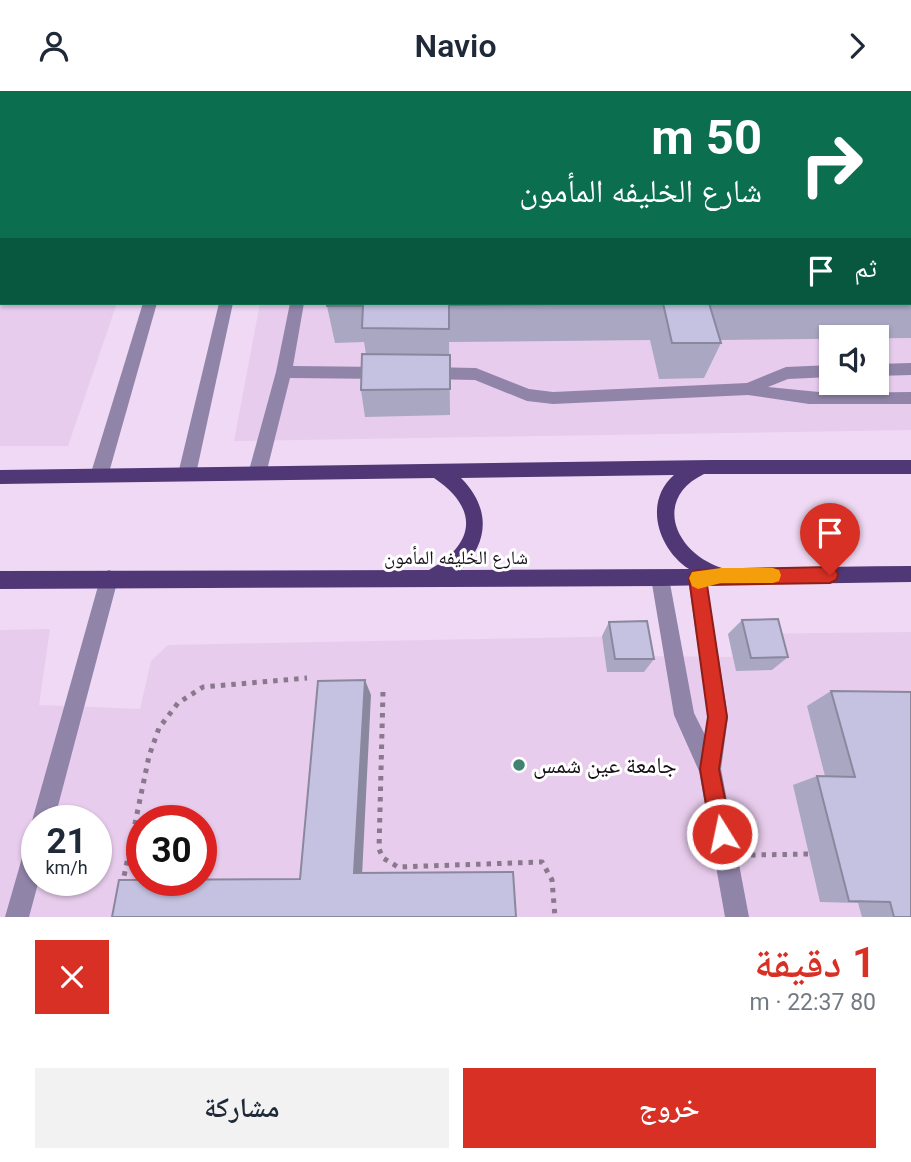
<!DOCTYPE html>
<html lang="ar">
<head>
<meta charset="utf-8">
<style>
	:root { --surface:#fff; --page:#f2f2f3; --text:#1f2937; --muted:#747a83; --accent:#d93025 }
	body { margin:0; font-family:Roboto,"Noto Naskh Arabic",sans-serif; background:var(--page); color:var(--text); direction:rtl; height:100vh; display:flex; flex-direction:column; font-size:26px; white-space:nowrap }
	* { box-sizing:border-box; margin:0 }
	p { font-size:23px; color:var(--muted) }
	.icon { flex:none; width:38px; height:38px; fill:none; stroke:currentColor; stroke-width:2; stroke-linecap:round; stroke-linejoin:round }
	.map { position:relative; height:826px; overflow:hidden; direction:ltr }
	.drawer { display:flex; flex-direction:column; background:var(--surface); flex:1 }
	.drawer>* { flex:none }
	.guide { position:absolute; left:0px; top:0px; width:912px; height:214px; box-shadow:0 2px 5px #0004; direction:rtl; background:#0b6e4f; color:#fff; overflow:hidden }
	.fabs { position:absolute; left:819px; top:234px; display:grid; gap:14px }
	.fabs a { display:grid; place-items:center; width:70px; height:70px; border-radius:0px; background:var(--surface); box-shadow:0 2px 5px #0004; font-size:35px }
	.speed { position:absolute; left:21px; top:714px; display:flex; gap:14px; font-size:35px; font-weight:700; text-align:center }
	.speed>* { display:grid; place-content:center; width:91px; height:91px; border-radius:50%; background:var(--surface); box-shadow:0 2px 5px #0004; line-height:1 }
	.speed small { font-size:18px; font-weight:400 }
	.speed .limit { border:10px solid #d22; background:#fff; color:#111 }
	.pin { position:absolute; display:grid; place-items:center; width:60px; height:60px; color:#fff; margin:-72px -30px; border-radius:50% 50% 50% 0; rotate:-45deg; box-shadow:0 0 7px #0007 }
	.pin .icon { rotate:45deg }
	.me { position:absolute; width:77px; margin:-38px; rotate:350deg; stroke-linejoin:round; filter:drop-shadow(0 0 5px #0008) }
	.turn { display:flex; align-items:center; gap:24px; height:147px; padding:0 35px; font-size:32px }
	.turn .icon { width:91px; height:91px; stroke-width:2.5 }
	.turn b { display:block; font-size:49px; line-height:60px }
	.then { display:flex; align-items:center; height:66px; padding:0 35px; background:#0003; gap:14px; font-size:26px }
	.round { display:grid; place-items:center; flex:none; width:74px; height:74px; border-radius:0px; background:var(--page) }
	.headline { display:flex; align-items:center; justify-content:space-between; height:119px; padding:0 35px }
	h1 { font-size:42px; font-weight:600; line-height:52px; color:var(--accent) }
	.button { display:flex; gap:14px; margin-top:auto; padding:14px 35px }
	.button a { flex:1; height:80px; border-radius:0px; background:var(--accent); color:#fff; font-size:28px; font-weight:600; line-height:80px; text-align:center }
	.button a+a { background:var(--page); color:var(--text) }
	header { display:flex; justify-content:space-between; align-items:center; height:91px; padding:0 35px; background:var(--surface); font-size:32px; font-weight:600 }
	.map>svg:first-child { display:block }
</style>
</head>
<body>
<header><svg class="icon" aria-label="forward" viewBox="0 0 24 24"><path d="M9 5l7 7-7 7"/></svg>Navio<svg class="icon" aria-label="person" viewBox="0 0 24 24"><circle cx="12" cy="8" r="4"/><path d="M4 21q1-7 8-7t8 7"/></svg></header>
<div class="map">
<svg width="911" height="826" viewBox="0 0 911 826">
	<rect width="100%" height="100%" fill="#f0d9f4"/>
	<!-- built -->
	<g fill="#e8cced" fill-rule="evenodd">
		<polygon points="0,0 189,0 2,2 2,212 117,212 68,355 0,355"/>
		<path d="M 300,0 L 911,0 L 911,339 L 234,350 L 260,212 L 910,212 L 910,2 ZM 831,247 L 877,247 L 877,292 L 831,292 Z"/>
		<path d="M 50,538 L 39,614 L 140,618 L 151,570 L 168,554 L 638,545 L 642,565 L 732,566 L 728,543 L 911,541 L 911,826 L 0,826 L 0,539 ZM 37,730 L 96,730 L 96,789 L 37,789 ZM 142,730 L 201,730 L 201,789 L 142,789 Z"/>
	</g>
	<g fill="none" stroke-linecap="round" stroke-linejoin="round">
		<!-- path -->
		<g stroke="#88798c" stroke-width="5" stroke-dasharray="4.5 6" stroke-linecap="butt">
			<polyline points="383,601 379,758 383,767 398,776 542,771 552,789 555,826"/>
			<polyline points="751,764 809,763"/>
			<polyline points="122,795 149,665 159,637 178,612 203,596 307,587"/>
		</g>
		<!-- minor -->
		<g fill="#9184a9" fill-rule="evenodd">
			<polygon points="207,0 219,0 207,2"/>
			<polygon points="269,0 281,0 269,2"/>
			<rect x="306" y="0" width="12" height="2"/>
			<polygon points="356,0 368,0 355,2"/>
			<rect x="910" y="17" width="1" height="6"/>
			<polygon points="143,212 157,212 108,385 105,390 93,390 90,385"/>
			<polygon points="219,212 233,212 196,383 193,388 181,388 178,383"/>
			<polygon points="290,212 304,212 293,275 385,276 393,282 385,288 290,287 266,383 263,388 251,388 248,383 276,281"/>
			<polygon points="911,272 911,284 877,285 877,273"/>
			<polygon points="831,274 831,286 788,288 768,296 829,302 911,301 911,313 809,313 748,304 553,313 527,310 475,289 427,288 419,282 427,276 476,277 529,298 553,301 747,292 786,276"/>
			<polygon points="109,479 116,482 118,488 54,730 37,730 37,739 32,730 100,488 102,482"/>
			<polygon points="660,479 667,481 669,487 694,622 705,644 708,626 688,487 690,481 697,479 704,481 706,487 728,626 721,678 749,826 725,826 699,680 674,624 651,487 653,481"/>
			<polygon points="37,742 39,789 29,826 5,826 26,753 29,745"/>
		</g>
		<!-- major -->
		<path fill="#503776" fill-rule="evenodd" d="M 711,369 L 911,369 L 911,383 L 704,383 C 652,408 675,462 722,477 C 735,481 756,477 770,477 C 817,476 864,475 911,475 L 911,491 L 660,495 L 0,498 L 0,480 L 429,479 C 475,453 480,418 434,387 L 0,393 L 0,379 ZM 674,384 C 643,411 658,458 689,478 L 461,479 C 490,450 490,416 461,387 Z"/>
	</g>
	<!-- wall -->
	<g fill="#a9a7c2">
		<polygon points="910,46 911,46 911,247 720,249 721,252 704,287 659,288 650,249 449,251 450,324 365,326 361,299 366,263 364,251 335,252 327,215 327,212 910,212"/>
		<polygon points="742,529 788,566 772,579 736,580 728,543"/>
		<polygon points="609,531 654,568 644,581 607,581 602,545"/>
		<polygon points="831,600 911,826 862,826 858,812 820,811 793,694 817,685 825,685 807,615"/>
	</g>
	<!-- shaded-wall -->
	<polygon fill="#8a889e" points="365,589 371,604 362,785 354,782"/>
	<!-- building -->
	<g fill="#c5c2e1" stroke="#8a889e" stroke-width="2">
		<polygon points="382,0 868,0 869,2 382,2"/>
		<rect x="910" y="46" width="1" height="164"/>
		<polygon points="327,212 750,212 709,212 721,252 672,252 663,212 449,214 449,238 362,237 363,215 327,215"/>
		<polygon points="362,263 450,264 450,298 361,299"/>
		<polygon points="778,528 788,566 751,567 742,529"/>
		<polygon points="647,530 654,568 615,568 609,531"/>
		<polygon points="365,589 354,782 513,781 516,826 112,826 119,789 300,788 318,590"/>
		<polygon points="831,600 911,601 911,826 894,826 890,811 849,810 817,685 855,686"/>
	</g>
	<!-- route -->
	<polygon fill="#d93025" stroke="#8d1f18" stroke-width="2" points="830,476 836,479 838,484 836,489 830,492 707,494 727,626 719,678 732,743 729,750 722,753 714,750 711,743 700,678 708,626 689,487 692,481 698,479"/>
	<!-- slow -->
	<polygon fill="#f59e0b" points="721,477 773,477 779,479 781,484 779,490 773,492 721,492 698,498 692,495 689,487 692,481"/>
	<!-- markers -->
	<circle fill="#418272" stroke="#fff" stroke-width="2.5" cx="519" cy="674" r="7"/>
	<g text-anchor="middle" stroke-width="6" stroke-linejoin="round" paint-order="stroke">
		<!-- street labels -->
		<g font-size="19" fill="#160f18" stroke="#fff">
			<text x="456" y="473">شارع الخليفه المأمون</text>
		</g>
		<!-- near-poi labels -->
		<g font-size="23" fill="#160f18" stroke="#fff" text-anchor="start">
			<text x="533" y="682">جامعة عين شمس</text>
		</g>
	</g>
</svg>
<div class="fabs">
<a><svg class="icon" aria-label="sound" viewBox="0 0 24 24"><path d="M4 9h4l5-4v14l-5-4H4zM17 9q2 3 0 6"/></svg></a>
</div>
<div class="speed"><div>21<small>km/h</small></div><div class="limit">30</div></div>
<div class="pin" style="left:830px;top:484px;background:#d93025"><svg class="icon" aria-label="arrive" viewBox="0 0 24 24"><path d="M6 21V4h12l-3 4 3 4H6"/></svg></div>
<svg class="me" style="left:722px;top:743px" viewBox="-20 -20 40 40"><circle r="17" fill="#d93025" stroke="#fff" stroke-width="3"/><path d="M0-11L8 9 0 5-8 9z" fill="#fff"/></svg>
<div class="guide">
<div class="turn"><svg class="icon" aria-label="right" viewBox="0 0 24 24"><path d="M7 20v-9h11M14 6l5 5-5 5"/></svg><div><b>50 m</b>شارع الخليفه المأمون</div></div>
<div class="then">ثم<svg class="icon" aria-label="arrive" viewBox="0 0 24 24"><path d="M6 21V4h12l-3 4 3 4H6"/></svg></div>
</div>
</div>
<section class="drawer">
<div class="headline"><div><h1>1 دقيقة</h1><p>80 m · 22:37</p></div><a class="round" style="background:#d93025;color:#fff"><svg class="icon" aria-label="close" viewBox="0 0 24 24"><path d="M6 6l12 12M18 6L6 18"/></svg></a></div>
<div class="button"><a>خروج</a><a>مشاركة</a></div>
</section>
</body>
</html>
